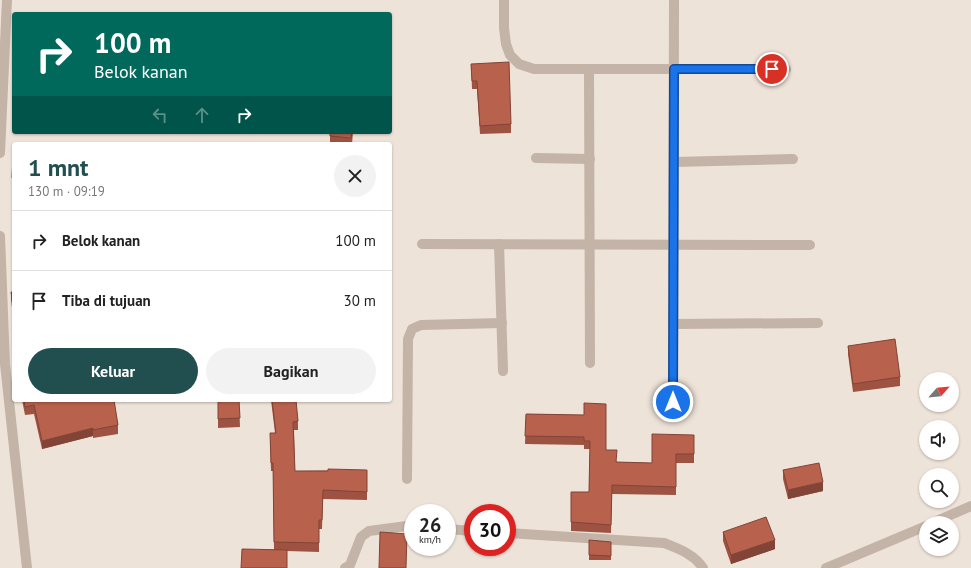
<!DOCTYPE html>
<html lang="id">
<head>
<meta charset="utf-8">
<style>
	:root { --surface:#fff; --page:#f2f2f2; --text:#222; --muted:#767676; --line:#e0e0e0; --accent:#214e4e }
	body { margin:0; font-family:"PT Sans",sans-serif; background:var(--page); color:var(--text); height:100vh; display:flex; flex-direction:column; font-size:15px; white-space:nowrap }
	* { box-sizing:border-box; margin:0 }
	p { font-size:13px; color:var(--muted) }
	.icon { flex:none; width:22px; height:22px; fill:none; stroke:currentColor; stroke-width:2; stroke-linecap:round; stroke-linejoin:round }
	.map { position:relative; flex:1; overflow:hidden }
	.side { position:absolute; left:12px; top:142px; width:380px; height:260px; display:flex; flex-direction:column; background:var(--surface); border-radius:4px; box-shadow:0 1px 3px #0004 }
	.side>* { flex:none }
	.top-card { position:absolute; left:12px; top:12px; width:380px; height:122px; border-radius:4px; box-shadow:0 1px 3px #0004; background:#00695c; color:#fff; overflow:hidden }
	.needle { width:26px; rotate:63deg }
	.fabs { position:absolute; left:919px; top:372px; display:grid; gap:8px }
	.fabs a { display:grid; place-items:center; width:40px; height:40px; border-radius:50%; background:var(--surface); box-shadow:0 1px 3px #0004; font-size:20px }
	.speed { position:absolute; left:404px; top:504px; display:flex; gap:8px; font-size:20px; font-weight:700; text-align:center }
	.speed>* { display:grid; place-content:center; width:52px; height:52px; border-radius:50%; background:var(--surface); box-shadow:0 1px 3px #0004; line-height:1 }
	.speed small { font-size:10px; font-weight:400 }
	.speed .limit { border:6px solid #d22; background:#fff; color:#111 }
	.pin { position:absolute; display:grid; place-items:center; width:34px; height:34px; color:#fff; margin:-17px; border:2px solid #fff; border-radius:50%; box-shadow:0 1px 4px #0007 }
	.me { position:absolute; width:44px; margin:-22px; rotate:0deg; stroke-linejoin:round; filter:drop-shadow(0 0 3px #0008) }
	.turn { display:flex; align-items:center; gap:14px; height:84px; padding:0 16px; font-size:18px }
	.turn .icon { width:52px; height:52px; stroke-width:2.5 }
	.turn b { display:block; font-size:28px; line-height:34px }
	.lanes { display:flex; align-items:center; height:38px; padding:0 16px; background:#0003; justify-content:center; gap:20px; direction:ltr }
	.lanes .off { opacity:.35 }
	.round { display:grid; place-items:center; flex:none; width:42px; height:42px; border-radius:21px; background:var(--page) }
	.headline { display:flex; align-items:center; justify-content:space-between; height:68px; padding:0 16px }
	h1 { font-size:24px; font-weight:800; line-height:30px; color:var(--accent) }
	.cta { display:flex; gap:8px; margin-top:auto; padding:8px 16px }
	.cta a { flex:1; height:46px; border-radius:24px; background:var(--accent); color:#fff; font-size:16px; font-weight:800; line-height:46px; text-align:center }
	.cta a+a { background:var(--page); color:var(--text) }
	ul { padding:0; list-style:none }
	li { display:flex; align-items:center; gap:12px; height:60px; padding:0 16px; border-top:1px solid var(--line) }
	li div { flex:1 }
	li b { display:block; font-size:15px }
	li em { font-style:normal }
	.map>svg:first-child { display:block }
</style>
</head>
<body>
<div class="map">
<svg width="971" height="568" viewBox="0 0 971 568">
	<rect width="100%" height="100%" fill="#eee3d9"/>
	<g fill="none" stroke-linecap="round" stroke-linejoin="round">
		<!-- minor -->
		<g stroke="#c4b3a7" stroke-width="10">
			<polyline points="504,0 504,28 506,44 510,55 519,64 534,69 786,69"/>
			<polyline points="589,69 590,363"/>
			<polyline points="0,153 7,0"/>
			<polyline points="536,158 590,159"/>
			<polyline points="674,162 793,159"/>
			<polyline points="0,236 5,364 27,568"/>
			<polyline points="422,244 810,245"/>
			<polyline points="499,244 503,371"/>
			<polyline points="673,324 818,323"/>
			<polyline points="673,402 674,0"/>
			<polyline points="407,479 408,339 412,329 421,325 502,323"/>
			<polyline points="932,523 971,506"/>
			<polyline points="447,529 473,531"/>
			<path d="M 507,533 L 664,543 C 679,549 694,554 703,568"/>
			<polyline points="345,568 350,565 361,537 369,531 407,526 413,527"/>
			<polyline points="826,568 926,526"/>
		</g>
	</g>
	<!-- wall -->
	<g fill="#9e5342">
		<polygon points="471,64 511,124 511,133 480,134 477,89 472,89"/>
		<polygon points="330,132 353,132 352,144 330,144"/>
		<polygon points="14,156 14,187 12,187 12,178"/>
		<polygon points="11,292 14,292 14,321 11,300"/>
		<polygon points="848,346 900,377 900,386 853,392 848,354"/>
		<polygon points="22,400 114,400 118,425 118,434 93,438 93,436 42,449 34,414 25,415"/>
		<polygon points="218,400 239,400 240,427 218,428"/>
		<polygon points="271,400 296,400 298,421 298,430 294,430 295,471 367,470 367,500 323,499 322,529 319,529 319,552 287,551 274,550 273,471 271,471 270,441 275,433"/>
		<polygon points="526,414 584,415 606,450 617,462 652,463 694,435 694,463 676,463 676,495 612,494 611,533 571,531 571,492 589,492 590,449 584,449 584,445 525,444"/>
		<polygon points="783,470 823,491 788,499 783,479"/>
		<polygon points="723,532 775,549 731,564 723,541"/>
		<polygon points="589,540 611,542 611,560 589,560"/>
	</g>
	<!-- shaded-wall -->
	<g fill="#814436">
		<polygon points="93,428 93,436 42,449 42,441"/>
		<polygon points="823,482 823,491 788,499 788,490"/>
		<polygon points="775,540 775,549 731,564 731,555"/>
	</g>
	<!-- building -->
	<g fill="#b8614d" stroke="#814436">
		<polygon points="509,62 511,124 480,126 477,81 472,81 471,64"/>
		<polygon points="330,132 352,132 351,138 330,136"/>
		<polygon points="13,156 14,156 14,179 12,178"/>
		<polygon points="11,292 14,292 14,313"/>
		<polygon points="895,339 900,377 853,384 848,346"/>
		<polygon points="24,400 114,400 118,425 93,430 93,428 42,441 34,405 25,407"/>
		<polygon points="218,400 239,400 240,418 218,419"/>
		<polygon points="272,400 296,400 298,421 293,422 295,471 328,471 328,469 367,470 367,492 323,490 322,520 319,520 319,543 274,542 273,463 271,463 270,433 276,433"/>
		<polygon points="584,403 606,404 606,450 617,450 616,462 652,463 652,434 694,435 694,454 676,454 676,487 612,485 611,525 571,522 571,492 589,492 590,441 584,441 584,437 525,436 526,414 584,415"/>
		<polygon points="819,463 823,482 788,490 783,470"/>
		<polygon points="766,517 775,540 731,555 723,532"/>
		<polygon points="380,532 407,534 406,568 379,568"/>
		<polygon points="589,540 611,542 611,556 589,555"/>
		<polygon points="242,549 287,550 287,568 241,568"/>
	</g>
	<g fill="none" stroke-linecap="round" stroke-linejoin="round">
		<!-- route casing -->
		<g stroke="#114b97" stroke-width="10">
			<polyline id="route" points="673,402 674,69 772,69"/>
		</g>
		<!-- route -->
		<use href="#route" stroke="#1a73e8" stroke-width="7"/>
	</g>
</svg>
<div class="fabs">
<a><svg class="needle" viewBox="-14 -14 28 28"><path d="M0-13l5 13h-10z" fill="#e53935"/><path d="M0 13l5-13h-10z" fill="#767676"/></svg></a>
<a><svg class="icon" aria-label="sound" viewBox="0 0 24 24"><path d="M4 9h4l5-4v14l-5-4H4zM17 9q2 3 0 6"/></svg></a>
<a><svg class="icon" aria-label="search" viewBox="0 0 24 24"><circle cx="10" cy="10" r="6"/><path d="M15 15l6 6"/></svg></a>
<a><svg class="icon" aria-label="layers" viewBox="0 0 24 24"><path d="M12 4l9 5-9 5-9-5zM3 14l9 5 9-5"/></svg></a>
</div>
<div class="speed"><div>26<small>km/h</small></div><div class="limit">30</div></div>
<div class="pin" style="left:772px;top:69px;background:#d93025"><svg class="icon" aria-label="arrive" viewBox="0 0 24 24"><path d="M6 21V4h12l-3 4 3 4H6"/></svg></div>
<svg class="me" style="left:673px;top:402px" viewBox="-20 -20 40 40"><circle r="17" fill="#1a73e8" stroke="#fff" stroke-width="3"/><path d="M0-11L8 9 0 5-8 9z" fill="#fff"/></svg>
<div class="top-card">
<div class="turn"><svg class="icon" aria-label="right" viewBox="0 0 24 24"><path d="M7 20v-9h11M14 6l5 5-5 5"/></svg><div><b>100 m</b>Belok kanan</div></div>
<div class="lanes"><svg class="icon off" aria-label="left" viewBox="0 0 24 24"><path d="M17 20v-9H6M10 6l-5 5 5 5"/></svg><svg class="icon off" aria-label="ahead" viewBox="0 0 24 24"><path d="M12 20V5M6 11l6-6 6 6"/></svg><svg class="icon" aria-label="right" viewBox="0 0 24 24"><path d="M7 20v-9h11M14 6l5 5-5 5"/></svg></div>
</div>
<section class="side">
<div class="headline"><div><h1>1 mnt</h1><p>130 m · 09:19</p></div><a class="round"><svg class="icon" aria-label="close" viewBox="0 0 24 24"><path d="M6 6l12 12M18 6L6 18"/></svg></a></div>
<ul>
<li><svg class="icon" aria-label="right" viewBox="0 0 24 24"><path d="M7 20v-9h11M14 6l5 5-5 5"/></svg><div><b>Belok kanan</b></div><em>100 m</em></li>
<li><svg class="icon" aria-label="arrive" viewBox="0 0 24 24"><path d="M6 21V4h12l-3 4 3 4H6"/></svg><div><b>Tiba di tujuan</b></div><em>30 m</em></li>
</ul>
<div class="cta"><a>Keluar</a><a>Bagikan</a></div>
</section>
</div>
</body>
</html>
